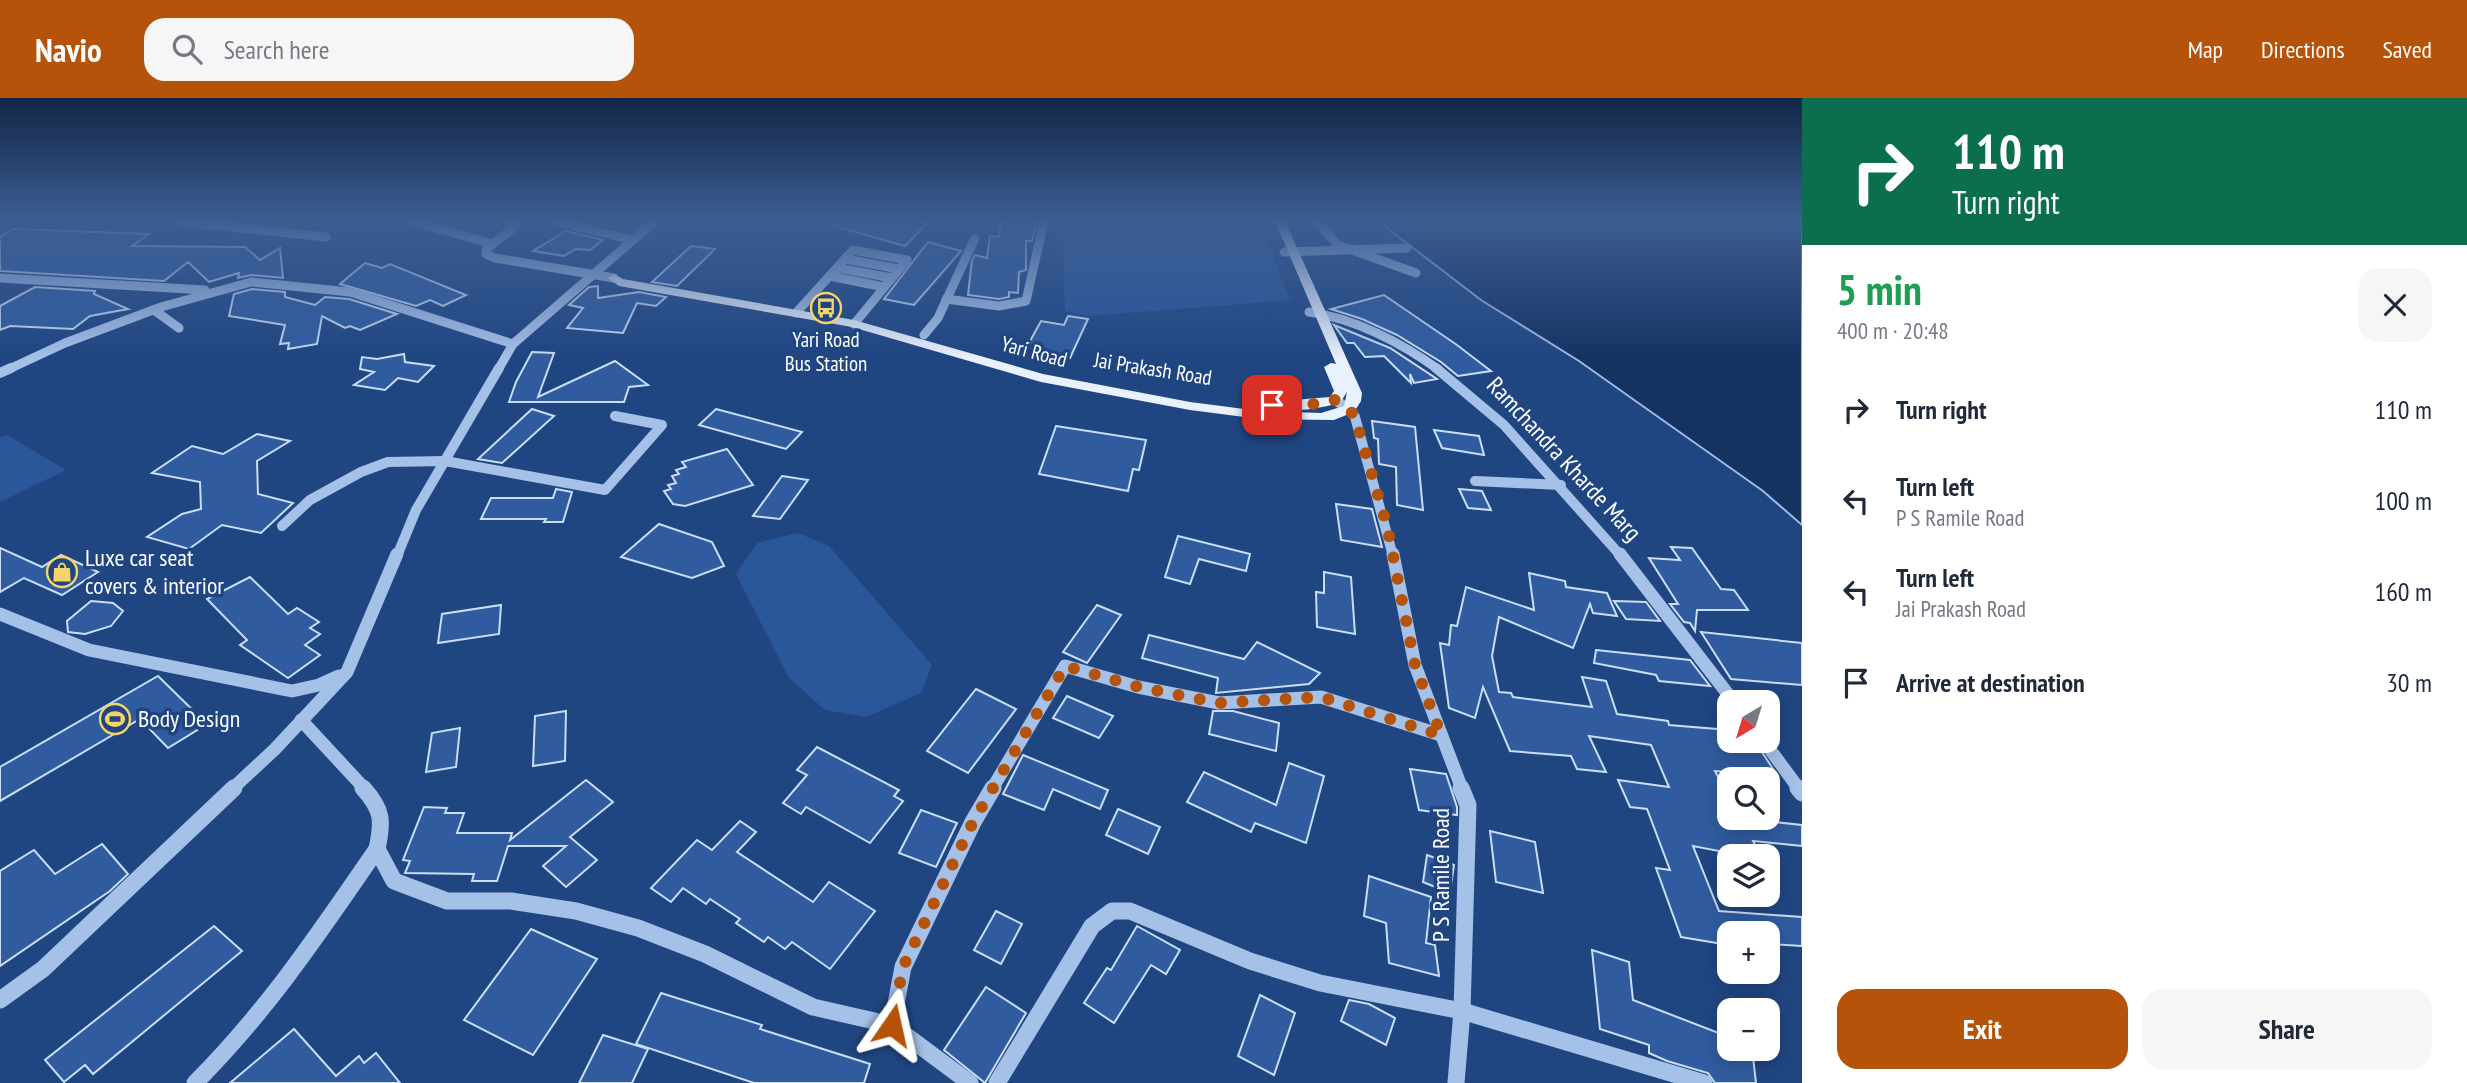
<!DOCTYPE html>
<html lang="en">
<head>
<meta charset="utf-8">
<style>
	:root { --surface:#fff; --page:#f6f6f7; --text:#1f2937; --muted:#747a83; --accent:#b45309 }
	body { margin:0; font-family:"PT Sans Narrow",sans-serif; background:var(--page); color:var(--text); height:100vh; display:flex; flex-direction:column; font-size:26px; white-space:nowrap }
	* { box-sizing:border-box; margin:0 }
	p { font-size:23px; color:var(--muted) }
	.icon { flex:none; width:38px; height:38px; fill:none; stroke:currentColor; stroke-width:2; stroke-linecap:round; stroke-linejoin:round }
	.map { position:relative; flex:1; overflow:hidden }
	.sheet { display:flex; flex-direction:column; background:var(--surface); width:665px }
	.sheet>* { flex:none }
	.hud { background:#0b6e4f; color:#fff; overflow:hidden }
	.needle { width:46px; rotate:218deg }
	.fabs { position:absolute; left:1717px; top:592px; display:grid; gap:14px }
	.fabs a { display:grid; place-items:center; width:63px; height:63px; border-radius:14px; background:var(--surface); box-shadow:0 4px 18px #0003; font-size:35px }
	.pin { position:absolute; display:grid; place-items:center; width:60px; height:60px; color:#fff; margin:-30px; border-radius:14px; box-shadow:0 4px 10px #0006 }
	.me { position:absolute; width:77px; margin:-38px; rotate:11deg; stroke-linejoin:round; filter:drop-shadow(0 0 5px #0008) }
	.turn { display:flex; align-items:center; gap:24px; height:147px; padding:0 35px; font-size:32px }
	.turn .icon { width:91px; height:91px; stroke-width:2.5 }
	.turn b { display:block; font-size:49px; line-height:60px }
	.round { display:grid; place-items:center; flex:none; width:74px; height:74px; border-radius:21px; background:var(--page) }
	.summary { display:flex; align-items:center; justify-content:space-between; height:119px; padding:0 35px }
	h1 { font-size:42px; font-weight:800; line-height:52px; color:#1e9e55 }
	.cta { display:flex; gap:14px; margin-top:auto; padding:14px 35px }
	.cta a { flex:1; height:80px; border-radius:21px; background:var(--accent); color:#fff; font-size:28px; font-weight:800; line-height:80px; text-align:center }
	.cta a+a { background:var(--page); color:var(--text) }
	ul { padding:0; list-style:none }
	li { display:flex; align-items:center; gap:21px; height:91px; padding:0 35px }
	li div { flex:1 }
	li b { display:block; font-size:26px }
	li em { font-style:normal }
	header { display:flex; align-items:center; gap:42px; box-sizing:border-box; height:98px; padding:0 35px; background:var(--accent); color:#fff }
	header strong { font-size:33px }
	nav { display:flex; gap:38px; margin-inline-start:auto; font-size:24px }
	.search { width:490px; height:63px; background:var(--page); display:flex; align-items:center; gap:18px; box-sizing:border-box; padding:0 24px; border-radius:21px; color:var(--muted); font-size:26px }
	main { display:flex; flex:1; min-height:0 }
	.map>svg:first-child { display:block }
</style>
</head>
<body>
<header>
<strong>Navio</strong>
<div class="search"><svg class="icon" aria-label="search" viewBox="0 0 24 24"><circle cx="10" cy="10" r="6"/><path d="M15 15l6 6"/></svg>Search here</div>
<nav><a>Map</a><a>Directions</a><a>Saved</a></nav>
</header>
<main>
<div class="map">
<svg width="1802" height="985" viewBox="0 0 1802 985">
	<rect width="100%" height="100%" fill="#204682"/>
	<!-- green -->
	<g fill="#2a569a">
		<polygon points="1062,123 1099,123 1124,134 1266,141 1290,202 1089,218 1065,213"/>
		<polygon points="7,337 66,372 0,404 0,340"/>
		<polygon points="798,435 829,448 932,567 921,595 866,619 825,612 789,580 736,476 757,445"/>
	</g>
	<!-- water -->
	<polygon fill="#163261" stroke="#9abbea" stroke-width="2" points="1378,123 1802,123 1802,427 1763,393 1579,263 1481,202"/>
	<!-- building -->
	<g fill="#305c9f" stroke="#cadcf6" stroke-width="2">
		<polygon points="836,123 929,123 905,148 835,128"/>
		<polygon points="1001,123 1037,123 1032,143 1026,143 1026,172 1019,174 1018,195 1009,194 1009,199 999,201 968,197 972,162 975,157 987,160 990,138 999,139"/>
		<polygon points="13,131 149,136 132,148 245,149 260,162 280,150 283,180 251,177 238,180 239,175 209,184 188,164 164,183 0,173 0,139"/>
		<polygon points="566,133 603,142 590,152 576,151 564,158 533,153"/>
		<polygon points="928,144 961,153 914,207 884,201"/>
		<polygon points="691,148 715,151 677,188 652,184"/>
		<polygon points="365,165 382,170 390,166 466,197 443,208 430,202 416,208 340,186"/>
		<polygon points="598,188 598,200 639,194 666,199 656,208 637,205 623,235 567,230 583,210 569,207 589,189"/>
		<polygon points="35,189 95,193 94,196 128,211 90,218 73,231 10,228 0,232 0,208"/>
		<polygon points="252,191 285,194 285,199 315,207 325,199 349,201 397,216 360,232 350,228 345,230 322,218 317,246 288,251 289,245 280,246 285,227 229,218 234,196"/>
		<polygon points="1384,197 1457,247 1491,273 1458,278 1441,264 1397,237 1362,221 1331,211"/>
		<polygon points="1068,218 1088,221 1070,260 1032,250 1035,246 1029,245 1041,223 1064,227"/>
		<polygon points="1334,227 1390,250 1437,281 1414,285 1410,276 1411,285 1384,258 1365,259 1354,245 1347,245"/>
		<polygon points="532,254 554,255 538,299 615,263 648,287 629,289 624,304 509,304 516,284"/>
		<polygon points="404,256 405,264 434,268 418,284 398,280 385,292 354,287 374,274 360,271 362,259 377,261"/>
		<polygon points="532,311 554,318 502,365 478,361"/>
		<polygon points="716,311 802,334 786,351 699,327"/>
		<polygon points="1372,323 1415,329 1423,412 1397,407 1396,369 1379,366 1378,341 1374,340"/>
		<polygon points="1056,328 1146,342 1139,372 1133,371 1128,393 1039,376"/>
		<polygon points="1434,332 1479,338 1484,357 1442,350"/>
		<polygon points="257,336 290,343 257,363 258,396 293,405 261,435 222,427 189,451 147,439 182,416 201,411 200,384 152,375 192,348 223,356"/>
		<polygon points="727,351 753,387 685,408 673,406 664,393 671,391 668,387 676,385 672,378 679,376 676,372 686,369 682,364"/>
		<polygon points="782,378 808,382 780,421 753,418"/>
		<polygon points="556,391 572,394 563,424 544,424 546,421 481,421 491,400 553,400"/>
		<polygon points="1459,391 1482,393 1491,412 1468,410"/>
		<polygon points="1336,406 1372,411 1382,449 1341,442"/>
		<polygon points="659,426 712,444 724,468 692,480 621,459"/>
		<polygon points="1178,438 1250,456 1246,473 1199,461 1190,486 1165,479"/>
		<polygon points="1671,449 1692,450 1721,491 1734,492 1748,512 1697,512 1695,533 1690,525 1684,524 1670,506 1678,506 1649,460 1680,462"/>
		<polygon points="0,450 42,469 61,457 98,474 62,497 24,480 0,494"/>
		<polygon points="1324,474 1351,479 1355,536 1317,529 1316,494 1324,495"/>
		<polygon points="1529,475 1565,483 1566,489 1607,495 1617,518 1593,515 1590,506 1573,550 1499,519 1492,558 1499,594 1511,595 1513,599 1592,609 1582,579 1606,583 1617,616 1668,623 1669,627 1729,632 1729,642 1754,642 1777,677 1715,673 1729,699 1729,719 1802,727 1802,748 1753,743 1761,758 1745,758 1693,748 1719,813 1802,819 1802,848 1768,846 1768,835 1729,835 1729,847 1681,839 1656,770 1670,772 1647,711 1630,709 1618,682 1669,689 1651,647 1589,638 1606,674 1577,671 1571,658 1510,653 1483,589 1475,620 1449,610 1440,545 1449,547 1451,527 1457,528 1466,489 1534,512"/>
		<polygon points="250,479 288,516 297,510 319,524 310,530 320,536 305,547 320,557 288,580 240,547 247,542 207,501"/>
		<polygon points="91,503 113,505 123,513 111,528 85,536 68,534 67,523"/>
		<polygon points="1614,503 1646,504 1660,523 1626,521"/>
		<polygon points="501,507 499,536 438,545 442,516"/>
		<polygon points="1097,507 1121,517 1087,565 1063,554"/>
		<polygon points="1701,534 1802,545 1802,587 1731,581"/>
		<polygon points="1149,537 1244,561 1257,544 1320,575 1309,586 1216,595 1218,580 1142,560"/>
		<polygon points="1596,552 1690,562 1710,588 1659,583 1656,577 1594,565"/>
		<polygon points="158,578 207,626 168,650 140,621 0,703 0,669"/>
		<polygon points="976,591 1016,611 968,675 927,653"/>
		<polygon points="1067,598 1113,618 1099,640 1053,620"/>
		<polygon points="566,613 565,663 533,668 535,618"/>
		<polygon points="1213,613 1233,613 1279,625 1276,653 1209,636"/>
		<polygon points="460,630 456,669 426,674 432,635"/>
		<polygon points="817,649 899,692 894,698 903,703 870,745 806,709 801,716 783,705 807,677 797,672"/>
		<polygon points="1023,657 1108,692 1100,711 1053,691 1044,712 1003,696"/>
		<polygon points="1289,665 1324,678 1306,745 1255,725 1251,734 1187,704 1204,674 1276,707"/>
		<polygon points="1410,671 1446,676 1457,709 1457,717 1419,712"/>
		<polygon points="586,682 613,704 570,739 597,762 566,789 543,768 566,748 508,748 497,783 472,783 474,776 405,775 410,763 403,762 424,709 447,710 445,715 464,715 457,735 512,735 510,742"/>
		<polygon points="1118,711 1160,729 1148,756 1106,737"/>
		<polygon points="921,712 957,725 936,769 899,755"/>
		<polygon points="740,723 756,734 737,754 813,804 829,784 875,813 830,871 792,844 785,851 768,839 764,844 736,825 740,821 710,801 706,806 683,790 671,804 651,790 697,742 712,752"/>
		<polygon points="1490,733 1535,744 1543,795 1496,784"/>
		<polygon points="102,746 128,776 110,793 0,868 0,773 34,752 55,776"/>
		<polygon points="1427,757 1454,767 1450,795 1423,784"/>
		<polygon points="1369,778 1431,799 1426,845 1435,847 1439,878 1389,865 1386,825 1364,818"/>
		<polygon points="996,813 1022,826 1001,866 974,852"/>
		<polygon points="214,828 242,853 93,976 85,967 64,984 45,962"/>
		<polygon points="1137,828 1180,852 1166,876 1151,867 1114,925 1084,905 1107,870 1111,872"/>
		<polygon points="531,831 597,861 533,957 464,922"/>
		<polygon points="1592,852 1629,864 1633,902 1729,939 1729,950 1752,950 1756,985 1715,985 1708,975 1667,963 1649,955 1649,947 1600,931"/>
		<polygon points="986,889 1026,915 985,985 944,952"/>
		<polygon points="661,895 762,927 760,931 870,966 864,985 754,985 636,946"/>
		<polygon points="1260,897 1295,915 1274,977 1238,958"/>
		<polygon points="1349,902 1369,906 1395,920 1386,947 1341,923"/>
		<polygon points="294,931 336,978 359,958 364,965 376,955 400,985 230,985"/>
		<polygon points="603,937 648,951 632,985 579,985"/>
	</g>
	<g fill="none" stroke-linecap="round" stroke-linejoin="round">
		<!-- minor-far3 -->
		<g stroke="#a6c1e8" stroke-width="9">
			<polyline points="177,123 326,139"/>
			<polyline points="411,123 493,146"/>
			<polyline points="506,123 516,128 486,151 486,156 495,160 614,180"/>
			<polyline points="555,123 632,142"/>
			<polyline points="1316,123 1338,147 1416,175"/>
			<polyline points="1284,154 1407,150"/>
			<polyline points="845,161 899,171"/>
			<polyline points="838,170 892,180"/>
			<polyline points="830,178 884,189"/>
			<polyline points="0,180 205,192"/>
			<polyline points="946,201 999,208 1026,203 1044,123"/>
			<polyline points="154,212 179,230"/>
			<path d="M 1309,214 C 1354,220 1402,245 1439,272"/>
			<polyline points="796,215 853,152 907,162"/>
			<polyline points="854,226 907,162"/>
			<polyline points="924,237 938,220 975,140"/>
			<polyline points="7,272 65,245 161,209 251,184 350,194 513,246"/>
			<polyline points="498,272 513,246 655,123"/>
		</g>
		<!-- minor-far2 -->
		<g stroke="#a6c1e8" stroke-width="10">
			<polyline points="1436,270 1504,327 1621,458"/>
			<polyline points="0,275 11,270"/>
			<polyline points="1335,302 1349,311 1355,319 1393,458"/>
			<polyline points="1475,383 1561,387"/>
			<polyline points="282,428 310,402 361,374 388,364 445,363 605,392 662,327 615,318"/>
			<polyline points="397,458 416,412 499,270"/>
		</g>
		<!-- minor-far1 -->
		<g stroke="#a6c1e8" stroke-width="13">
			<polyline points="1393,456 1415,567 1462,691"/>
			<polyline points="1620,456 1734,604"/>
			<polyline points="0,516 89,552 292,593 319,587 339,578"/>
			<polyline points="301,622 365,691"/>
			<polyline points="1763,642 1799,691"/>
			<polyline points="232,691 275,651 347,574 397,456"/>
			<polyline points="992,691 1065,568 1138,589 1219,605 1321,599 1441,637"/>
		</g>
		<!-- minor -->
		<g stroke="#a6c1e8" stroke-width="17">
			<polyline points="1798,690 1802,695"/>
			<polyline points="377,751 394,783 447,803 511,803 576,813 638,830 705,856 813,909 892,927"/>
			<polyline points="0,902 43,871 234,690"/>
			<path d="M 195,985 C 268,912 319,835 377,751 C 383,723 383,712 363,690"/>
			<polyline points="970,985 892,927 903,869 973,724 993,690"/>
			<polyline points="997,985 1092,828 1112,813 1130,813 1250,863 1320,885 1462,913 1704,985"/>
			<polyline points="1456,985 1462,913 1468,707 1461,690"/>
		</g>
		<!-- major -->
		<path fill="#e9f0fe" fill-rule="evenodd" d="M 1275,123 L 1285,123 L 1362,295 L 1361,303 L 1354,314 L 1334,322 L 1260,321 L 1190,312 L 1041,284 L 852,229 L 619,188 L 608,180 L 614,176 L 623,181 L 854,222 L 1043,276 L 1190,304 L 1260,313 L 1321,315 L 1344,308 L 1347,294 L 1340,305 C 1323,309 1288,318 1274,307 L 1281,303 L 1330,299 L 1334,293 L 1324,269 L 1331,265 L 1336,266 Z"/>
	</g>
	<!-- sky -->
	<linearGradient id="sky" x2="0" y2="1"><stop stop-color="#122648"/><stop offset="0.47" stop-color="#3c5d92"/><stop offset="1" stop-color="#3c5d92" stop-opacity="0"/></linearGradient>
	<rect width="1802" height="261" fill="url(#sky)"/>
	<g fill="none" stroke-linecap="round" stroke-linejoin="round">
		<!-- route -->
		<polyline stroke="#b45309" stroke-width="12" stroke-dasharray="0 21.6" points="892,927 903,869 973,724 1065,568 1139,589 1219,605 1321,599 1441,637 1415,567 1387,428 1355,319 1349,311 1335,302 1313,306 1272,307"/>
	</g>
	<!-- icons -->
	<defs>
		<g id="bus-ring" transform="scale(1.575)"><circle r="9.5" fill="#204682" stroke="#f6d467" stroke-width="1.5"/><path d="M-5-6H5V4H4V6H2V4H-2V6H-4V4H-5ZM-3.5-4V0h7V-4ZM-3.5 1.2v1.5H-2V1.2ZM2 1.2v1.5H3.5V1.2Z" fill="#f6d467"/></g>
		<g id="shop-ring" transform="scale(1.575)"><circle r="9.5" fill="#204682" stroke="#f6d467" stroke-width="1.5"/><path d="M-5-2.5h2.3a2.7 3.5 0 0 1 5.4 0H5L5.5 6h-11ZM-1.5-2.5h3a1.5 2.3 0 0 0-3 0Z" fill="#f6d467"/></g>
		<g id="stadium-ring" transform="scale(1.575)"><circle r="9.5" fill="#204682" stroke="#f6d467" stroke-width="1.5"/><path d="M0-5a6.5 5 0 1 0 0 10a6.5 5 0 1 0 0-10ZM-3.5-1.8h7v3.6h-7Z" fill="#f6d467"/></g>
	</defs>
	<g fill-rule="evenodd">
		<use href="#bus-ring" x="826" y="210"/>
		<use href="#shop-ring" x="62" y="474"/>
		<use href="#stadium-ring" x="115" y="621"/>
	</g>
	<g text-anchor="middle" stroke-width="7" stroke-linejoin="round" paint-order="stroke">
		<!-- far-poi labels -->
		<g font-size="21" fill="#fff" stroke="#204682">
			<text x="826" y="249">Yari Road<tspan x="826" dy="24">Bus Station</tspan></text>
		</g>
		<!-- far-street labels -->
		<g font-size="21" fill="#fff" stroke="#204682">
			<text transform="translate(1034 254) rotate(15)" y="7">Yari Road</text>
			<text transform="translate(1153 271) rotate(9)" y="7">Jai Prakash Road</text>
		</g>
		<!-- street labels -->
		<g font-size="24" fill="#fff" stroke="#204682">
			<text transform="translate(1564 361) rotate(47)" y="8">Ramchandra Kharde Marg</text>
			<text transform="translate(1441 777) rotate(-90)" y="8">P S Ramile Road</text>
		</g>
		<!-- poi labels -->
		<g font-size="24" fill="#fff" stroke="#204682" text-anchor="start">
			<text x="85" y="468">Luxe car seat<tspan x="85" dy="28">covers &amp; interior</tspan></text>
			<text x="138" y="629">Body Design</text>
		</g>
	</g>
</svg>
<div class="fabs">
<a><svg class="needle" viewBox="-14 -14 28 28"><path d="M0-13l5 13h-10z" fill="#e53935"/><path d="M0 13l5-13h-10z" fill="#747a83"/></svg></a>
<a><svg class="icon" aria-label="search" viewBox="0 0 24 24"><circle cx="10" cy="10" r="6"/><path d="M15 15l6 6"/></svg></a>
<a><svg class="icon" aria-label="layers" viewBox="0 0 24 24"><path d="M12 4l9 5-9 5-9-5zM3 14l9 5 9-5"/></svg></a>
<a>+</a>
<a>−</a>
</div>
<div class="pin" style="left:1272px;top:307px;background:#d93025"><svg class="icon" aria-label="arrive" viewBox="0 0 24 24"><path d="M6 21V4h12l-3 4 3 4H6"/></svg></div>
<svg class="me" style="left:892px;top:927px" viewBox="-20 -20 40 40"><path d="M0-17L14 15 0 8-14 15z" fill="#b45309" stroke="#fff" stroke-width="4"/></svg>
</div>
<section class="sheet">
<div class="hud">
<div class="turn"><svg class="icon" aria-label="right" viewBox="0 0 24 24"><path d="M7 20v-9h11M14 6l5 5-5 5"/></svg><div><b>110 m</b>Turn right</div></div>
</div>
<div class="summary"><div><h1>5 min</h1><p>400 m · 20:48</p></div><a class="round"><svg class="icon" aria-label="close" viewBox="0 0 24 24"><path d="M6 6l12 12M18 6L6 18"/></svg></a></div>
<ul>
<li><svg class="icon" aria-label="right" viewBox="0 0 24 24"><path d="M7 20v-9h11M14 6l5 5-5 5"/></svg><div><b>Turn right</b></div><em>110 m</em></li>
<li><svg class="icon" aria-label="left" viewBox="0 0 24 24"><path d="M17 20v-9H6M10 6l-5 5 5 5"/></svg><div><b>Turn left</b><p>P S Ramile Road</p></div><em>100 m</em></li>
<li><svg class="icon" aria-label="left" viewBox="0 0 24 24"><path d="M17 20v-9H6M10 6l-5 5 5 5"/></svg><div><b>Turn left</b><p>Jai Prakash Road</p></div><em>160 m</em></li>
<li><svg class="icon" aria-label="arrive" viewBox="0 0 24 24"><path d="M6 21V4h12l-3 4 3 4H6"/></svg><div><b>Arrive at destination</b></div><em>30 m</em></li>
</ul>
<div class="cta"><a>Exit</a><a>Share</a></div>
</section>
</main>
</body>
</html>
